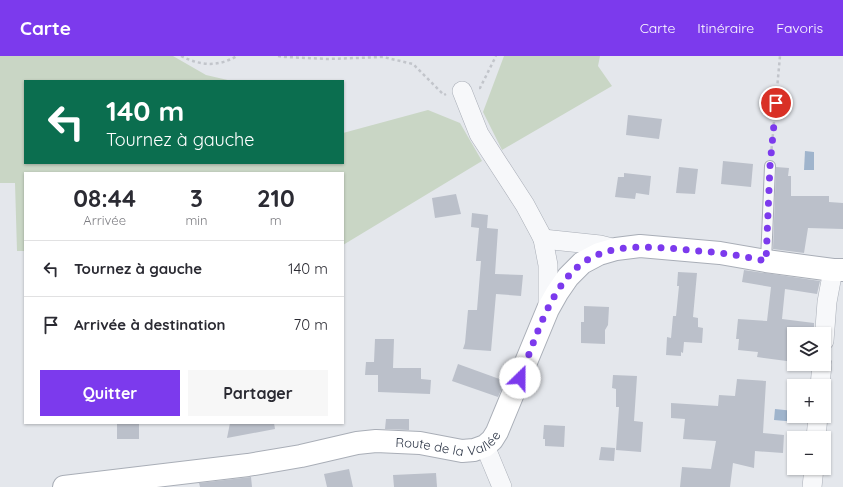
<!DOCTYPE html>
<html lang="fr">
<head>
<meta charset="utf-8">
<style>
	:root { --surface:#fff; --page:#f7f7f7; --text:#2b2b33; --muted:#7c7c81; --line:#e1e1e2; --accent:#7c3aed }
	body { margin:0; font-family:Quicksand,sans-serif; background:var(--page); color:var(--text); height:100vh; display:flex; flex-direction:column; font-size:15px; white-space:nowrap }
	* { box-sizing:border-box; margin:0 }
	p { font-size:13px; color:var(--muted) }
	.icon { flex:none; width:22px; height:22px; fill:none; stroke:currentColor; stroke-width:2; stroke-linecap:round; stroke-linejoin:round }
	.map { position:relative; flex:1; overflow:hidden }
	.sheet { position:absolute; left:24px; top:116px; width:320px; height:252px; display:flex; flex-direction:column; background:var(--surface); border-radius:0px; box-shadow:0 1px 3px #0004 }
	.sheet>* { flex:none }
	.guide { position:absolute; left:24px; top:24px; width:320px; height:84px; border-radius:0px; box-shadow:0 1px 3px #0004; background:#0b6e4f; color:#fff; overflow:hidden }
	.tools { position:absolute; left:787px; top:271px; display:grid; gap:8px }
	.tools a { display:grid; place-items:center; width:44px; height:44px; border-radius:0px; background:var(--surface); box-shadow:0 1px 3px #0004; font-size:20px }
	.pin { position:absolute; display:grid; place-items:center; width:34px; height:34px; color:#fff; margin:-17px; border:2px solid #fff; border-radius:50%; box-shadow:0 1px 4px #0007 }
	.me { position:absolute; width:44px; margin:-22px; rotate:23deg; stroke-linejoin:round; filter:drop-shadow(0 0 3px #0008) }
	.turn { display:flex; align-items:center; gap:14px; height:84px; padding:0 16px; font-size:18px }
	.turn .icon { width:52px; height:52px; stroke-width:2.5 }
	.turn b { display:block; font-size:28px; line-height:34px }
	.eta { display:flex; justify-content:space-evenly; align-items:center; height:68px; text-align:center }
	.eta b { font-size:24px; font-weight:800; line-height:28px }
	.action { display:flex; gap:8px; margin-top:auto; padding:8px 16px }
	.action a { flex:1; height:46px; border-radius:0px; background:var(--accent); color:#fff; font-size:16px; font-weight:800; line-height:46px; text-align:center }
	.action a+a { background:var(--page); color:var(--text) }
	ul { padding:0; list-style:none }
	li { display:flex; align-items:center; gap:12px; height:56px; padding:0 16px; border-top:1px solid var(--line) }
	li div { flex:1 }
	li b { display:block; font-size:15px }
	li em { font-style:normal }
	header { display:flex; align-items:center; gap:24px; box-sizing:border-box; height:56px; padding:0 20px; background:var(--accent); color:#fff }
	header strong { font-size:19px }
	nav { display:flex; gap:22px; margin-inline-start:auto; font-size:14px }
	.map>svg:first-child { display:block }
</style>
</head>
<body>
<header>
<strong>Carte</strong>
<nav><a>Carte</a><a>Itinéraire</a><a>Favoris</a></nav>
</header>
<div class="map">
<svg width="843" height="431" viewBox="0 0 843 431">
	<rect width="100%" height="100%" fill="#e4e7ec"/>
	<!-- green -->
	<g fill="#c9d6c5">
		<polygon points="0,0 173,0 206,19 232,25 25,25 25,107 343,107 343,77 428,54 460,67 482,105 343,189 343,117 25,117 25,195 17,195 15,127 0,127"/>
		<polygon points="504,0 600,0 598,10 612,30 502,94 483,56"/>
	</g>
	<!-- water -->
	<g fill="#9fb4cc">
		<polygon points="805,95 814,96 814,114 804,114"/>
		<polygon points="775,353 794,355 794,360 798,360 797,366 774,364"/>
	</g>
	<!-- building -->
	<g fill="#bbc0ca">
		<polygon points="628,59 662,63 659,83 626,79"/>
		<polygon points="723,105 753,108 751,131 721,128"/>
		<polygon points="679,111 698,113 695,138 676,137"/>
		<polygon points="776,111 789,112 788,120 791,120 791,140 829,140 829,146 843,147 843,173 808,172 804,197 773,193"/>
		<polygon points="624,117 651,120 649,139 636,137 635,143 615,141 618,121 624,121"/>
		<polygon points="456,138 461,158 435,162 432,142"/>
		<polygon points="472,157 488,159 487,172 498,173 495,218 523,219 521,240 496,238 491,295 463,293 465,287 468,254 477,254 481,205 476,205 479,172 471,171"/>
		<polygon points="744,214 820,225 817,238 785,233 782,263 814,267 814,278 794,278 794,306 757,301 758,296 738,294 739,283 736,283 738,263 767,265 771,231 742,226"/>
		<polygon points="678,216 697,217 693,261 698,262 698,271 703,272 702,287 684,286 683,297 681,296 681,300 666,299 667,281 671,282 673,260 676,260 679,230 677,230"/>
		<polygon points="584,250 609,251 608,269 605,274 605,288 581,287 581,266 584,266"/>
		<polygon points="375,283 394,283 393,312 421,312 421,323 431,324 430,338 378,336 378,319 365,319 366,306 374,306"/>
		<polygon points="458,308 505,325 498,341 452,325"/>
		<polygon points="613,319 637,320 634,365 643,366 641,396 616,394 619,351 616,351 616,333 612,332"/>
		<polygon points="737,323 766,325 763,377 784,379 783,397 755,395 754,412 733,407 730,431 680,431 682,411 711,413 716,385 683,383 685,363 671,362 671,347 718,350 719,339 735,340"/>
		<polygon points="386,363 409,363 409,374 385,373"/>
		<rect x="117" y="367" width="22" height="16"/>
		<polygon points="230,367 274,367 275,373 227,382"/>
		<polygon points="544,369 565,370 564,391 545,390 545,383 543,383"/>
		<polygon points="601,391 615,392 614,405 599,404"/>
		<polygon points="349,413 353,431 327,431 324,418"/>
		<polygon points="436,417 437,431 394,431 393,419"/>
		<polygon points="251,421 252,431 200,431 199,427"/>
	</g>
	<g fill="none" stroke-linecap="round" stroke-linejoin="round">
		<!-- lane casing -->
		<g stroke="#a9aeb7" stroke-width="12">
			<polyline id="lane" points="766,205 770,110"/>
		</g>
		<!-- street casing -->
		<g stroke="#a9aeb7" stroke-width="20">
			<g id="street">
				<polyline points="462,35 479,78 525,149 540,177 543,183 548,209 548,253"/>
				<polyline points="543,183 600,189 616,193"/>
				<polyline points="824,285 827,246 833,214"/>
				<polyline points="820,330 822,308"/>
				<polyline points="816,382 818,360"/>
				<polyline points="485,390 502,431"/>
				<polyline points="812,431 814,412"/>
			</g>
		</g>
		<!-- secondary casing -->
		<g stroke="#a9aeb7" stroke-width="24">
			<g id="secondary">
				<path id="s1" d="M 64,431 L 248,409 L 301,400 L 357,387 L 376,385 L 420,387 L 462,395 L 474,394 L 485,390 L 492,384 L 497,376 L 548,253 L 557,237 L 568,221 L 582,207 L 599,198 L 616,193 L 640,190 L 720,197 L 766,205 L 833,214 L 843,214"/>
			</g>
		</g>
		<!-- path -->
		<g stroke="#c2c5cb" stroke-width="2.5" stroke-dasharray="3 3" stroke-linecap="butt">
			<path d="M 181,0 C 201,10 218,11 237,0"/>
			<polyline points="278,0 285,1 328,3 383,1 413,8 444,39 446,38"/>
			<polyline points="479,32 480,32 496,0"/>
			<polyline points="771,99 780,0"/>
		</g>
		<!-- lane -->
		<use href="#lane" stroke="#f7f8fa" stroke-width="10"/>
		<!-- street -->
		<use href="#street" stroke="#f7f8fa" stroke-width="19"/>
		<!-- secondary -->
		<use href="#secondary" stroke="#fff" stroke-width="22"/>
	</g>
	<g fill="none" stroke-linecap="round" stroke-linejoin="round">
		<!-- route -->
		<path stroke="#7c3aed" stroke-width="7" stroke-dasharray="0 12.6" d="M 520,322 C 533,289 544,251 566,223 C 595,186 638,190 679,193 C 693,195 707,195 721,197 C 736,199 751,202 766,205 L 770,110 L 776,47"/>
	</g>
	<g text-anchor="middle" stroke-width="3" stroke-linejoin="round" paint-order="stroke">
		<!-- street labels -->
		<g font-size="13" fill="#2b3445" stroke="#f4f6f9">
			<text dy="5" stroke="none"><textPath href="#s1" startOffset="390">Route de la Vallée</textPath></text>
		</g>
	</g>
</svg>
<div class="tools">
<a><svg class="icon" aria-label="layers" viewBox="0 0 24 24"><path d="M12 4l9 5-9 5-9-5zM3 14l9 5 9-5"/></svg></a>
<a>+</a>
<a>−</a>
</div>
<div class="pin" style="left:776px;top:47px;background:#d93025"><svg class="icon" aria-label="arrive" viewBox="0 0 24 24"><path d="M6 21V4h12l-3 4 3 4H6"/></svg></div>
<svg class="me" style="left:520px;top:322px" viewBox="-20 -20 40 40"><circle r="19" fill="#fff"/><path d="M0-13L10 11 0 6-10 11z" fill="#7c3aed"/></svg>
<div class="guide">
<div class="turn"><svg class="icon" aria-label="left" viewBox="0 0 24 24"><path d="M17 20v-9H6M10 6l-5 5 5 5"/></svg><div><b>140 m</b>Tournez à gauche</div></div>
</div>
<section class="sheet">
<div class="eta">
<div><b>08:44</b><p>Arrivée</p></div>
<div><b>3</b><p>min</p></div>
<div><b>210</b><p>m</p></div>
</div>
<ul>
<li><svg class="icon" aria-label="left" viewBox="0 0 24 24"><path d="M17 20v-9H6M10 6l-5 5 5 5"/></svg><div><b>Tournez à gauche</b></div><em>140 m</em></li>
<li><svg class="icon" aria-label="arrive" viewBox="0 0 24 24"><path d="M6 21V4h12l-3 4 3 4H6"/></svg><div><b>Arrivée à destination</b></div><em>70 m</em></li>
</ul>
<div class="action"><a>Quitter</a><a>Partager</a></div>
</section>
</div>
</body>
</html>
